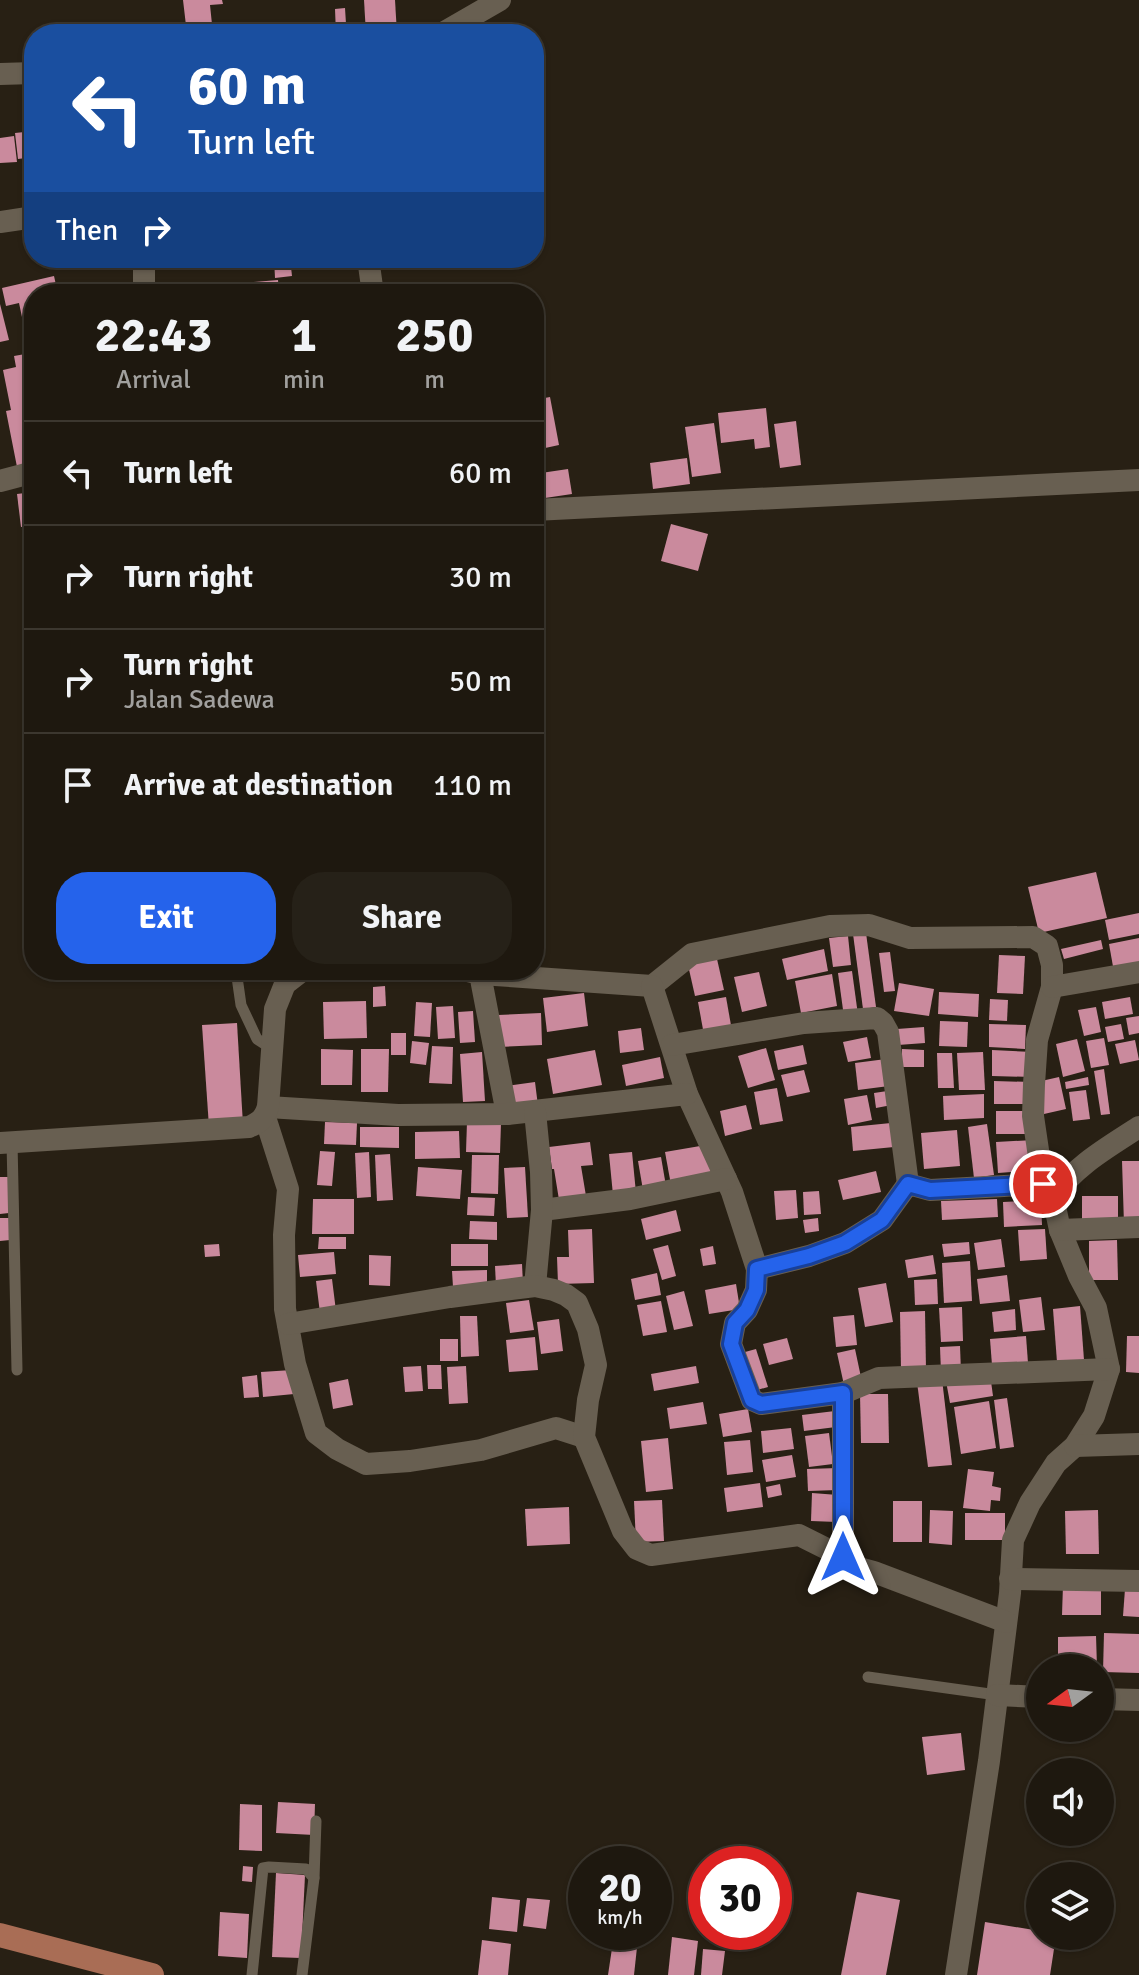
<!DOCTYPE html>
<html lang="en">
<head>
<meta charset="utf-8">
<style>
	:root { --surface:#1e180f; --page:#262118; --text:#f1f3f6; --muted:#a1a09e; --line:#3c372f; --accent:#2563eb }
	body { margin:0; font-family:Signika,sans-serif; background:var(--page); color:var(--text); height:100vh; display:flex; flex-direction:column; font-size:30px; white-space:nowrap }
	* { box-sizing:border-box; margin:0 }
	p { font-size:26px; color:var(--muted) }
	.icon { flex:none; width:44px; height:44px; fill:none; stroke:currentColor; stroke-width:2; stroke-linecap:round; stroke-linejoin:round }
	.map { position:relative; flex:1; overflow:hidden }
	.drawer { position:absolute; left:24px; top:284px; width:520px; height:696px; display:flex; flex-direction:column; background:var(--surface); border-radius:32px; box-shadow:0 2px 6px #0004,0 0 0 2px var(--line) }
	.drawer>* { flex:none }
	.banner { position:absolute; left:24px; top:24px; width:520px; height:244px; border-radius:32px; box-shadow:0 2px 6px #0004,0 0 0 2px var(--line); background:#1a4fa0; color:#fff; overflow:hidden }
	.needle { width:52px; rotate:255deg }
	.fabs { position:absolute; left:1026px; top:1654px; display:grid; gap:16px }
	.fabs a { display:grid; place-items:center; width:88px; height:88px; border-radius:50%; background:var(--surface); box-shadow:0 2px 6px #0004,0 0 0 2px var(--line); font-size:40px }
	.speed { position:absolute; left:568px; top:1846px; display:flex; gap:16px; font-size:40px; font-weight:700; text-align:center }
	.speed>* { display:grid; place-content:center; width:104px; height:104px; border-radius:50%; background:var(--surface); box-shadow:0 2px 6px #0004,0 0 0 2px var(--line); line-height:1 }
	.speed small { font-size:20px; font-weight:400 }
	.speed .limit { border:12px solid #d22; background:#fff; color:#111 }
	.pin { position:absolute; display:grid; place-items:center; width:68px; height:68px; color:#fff; margin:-34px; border:4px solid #fff; border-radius:50%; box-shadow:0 2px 8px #0007 }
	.me { position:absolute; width:88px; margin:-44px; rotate:0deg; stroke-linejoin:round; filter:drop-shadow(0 0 6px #0008) }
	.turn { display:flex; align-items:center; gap:28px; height:168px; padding:0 32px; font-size:36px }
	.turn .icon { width:104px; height:104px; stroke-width:2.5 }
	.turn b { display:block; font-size:56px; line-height:68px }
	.then { display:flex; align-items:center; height:76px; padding:0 32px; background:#0003; gap:16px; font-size:30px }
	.eta { display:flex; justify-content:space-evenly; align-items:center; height:136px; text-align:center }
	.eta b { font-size:48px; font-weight:700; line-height:56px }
	.button { display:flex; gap:16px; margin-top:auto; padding:16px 32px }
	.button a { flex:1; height:92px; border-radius:32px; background:var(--accent); color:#fff; font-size:32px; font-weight:700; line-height:92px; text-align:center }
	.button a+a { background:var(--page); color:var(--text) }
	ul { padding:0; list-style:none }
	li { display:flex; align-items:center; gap:24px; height:104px; padding:0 32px; border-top:2px solid var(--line) }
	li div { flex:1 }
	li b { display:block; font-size:30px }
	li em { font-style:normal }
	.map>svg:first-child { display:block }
</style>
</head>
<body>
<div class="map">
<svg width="1139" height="1975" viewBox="0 0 1139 1975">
	<rect width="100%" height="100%" fill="#282014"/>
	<!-- building -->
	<g fill="#ca8a9d">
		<polygon points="183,0 222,0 223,4 210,5 213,34 187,34"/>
		<polygon points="364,0 395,0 397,34 366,34"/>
		<polygon points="345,8 346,24 362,23 363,34 336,34 335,9"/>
		<polygon points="34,131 34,157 18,159 15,133"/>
		<polygon points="14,136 17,162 0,163 0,138"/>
		<polygon points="274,258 290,258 292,276 275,278"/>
		<polygon points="54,276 58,294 34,294 34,334 26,336 19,303 6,306 2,288"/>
		<polygon points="278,280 279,292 287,291 288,294 255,294 254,282"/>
		<polygon points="253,283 253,294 221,294 220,288 236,287 235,284"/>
		<polygon points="335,286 336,294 310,294 309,290"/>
		<polygon points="0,304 9,340 0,342"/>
		<polygon points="31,353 34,370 34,438 31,439 34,456 34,470 18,472 6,411 11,410 3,370 16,367 14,356"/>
		<polygon points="550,397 559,445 536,450 534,400"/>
		<polygon points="766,408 770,447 755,449 754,439 721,443 718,413"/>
		<polygon points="796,421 801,465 780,468 774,424"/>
		<polygon points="714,423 721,473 692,477 685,427"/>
		<polygon points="687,458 690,484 653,489 650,463"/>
		<polygon points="568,469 572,494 545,498 541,473"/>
		<polygon points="33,492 34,526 21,527 17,494"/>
		<polygon points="671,524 708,534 698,571 661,561"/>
		<polygon points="1096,872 1107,918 1039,933 1028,887"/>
		<polygon points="1139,913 1139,934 1109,940 1105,920"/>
		<polygon points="866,933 876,1007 863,1009 853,934"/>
		<polygon points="848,936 851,965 833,967 829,938"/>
		<polygon points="1139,938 1139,967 1114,972 1109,944"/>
		<polygon points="1101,940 1103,949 1064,959 1061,949"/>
		<polygon points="824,949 828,971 787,980 782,959"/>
		<polygon points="890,952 895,991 884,992 879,953"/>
		<polygon points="999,955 1025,956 1023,994 997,993"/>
		<polygon points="717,959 724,990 695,996 688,965"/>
		<polygon points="852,971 858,1015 844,1017 838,973"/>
		<polygon points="759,972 767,1006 742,1012 734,977"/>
		<polygon points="832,974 837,1006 801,1013 795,981"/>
		<polygon points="899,983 934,989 929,1016 894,1011"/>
		<polygon points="385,986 386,1006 373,1007 373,987"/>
		<polygon points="939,992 979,994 978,1017 938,1014"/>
		<polygon points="584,993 588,1026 547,1032 543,998"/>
		<polygon points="726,997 732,1031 704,1035 698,1002"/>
		<polygon points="1130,997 1133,1014 1105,1019 1102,1002"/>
		<polygon points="990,999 1008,1000 1007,1021 989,1020"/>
		<polygon points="366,1001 367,1038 324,1039 323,1002"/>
		<polygon points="416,1002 432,1003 430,1037 414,1036"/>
		<polygon points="453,1006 455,1038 438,1039 436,1007"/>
		<polygon points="1096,1007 1101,1032 1084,1036 1078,1010"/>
		<polygon points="473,1011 475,1042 460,1043 458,1012"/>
		<polygon points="541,1013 542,1045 500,1047 498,1015"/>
		<polygon points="1139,1016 1139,1033 1129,1035 1126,1018"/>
		<polygon points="940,1021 968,1022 967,1047 939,1046"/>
		<polygon points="237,1023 243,1125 209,1127 202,1025"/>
		<polygon points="989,1024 1026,1025 1025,1049 989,1047"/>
		<polygon points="1121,1024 1124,1039 1108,1042 1105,1027"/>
		<polygon points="924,1027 925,1043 898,1045 897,1029"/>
		<polygon points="641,1028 644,1050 620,1053 618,1031"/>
		<rect x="391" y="1033" width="15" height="22"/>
		<polygon points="867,1037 871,1058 848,1062 843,1042"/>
		<polygon points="1104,1038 1109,1065 1091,1068 1086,1041"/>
		<polygon points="1077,1039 1085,1071 1063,1077 1056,1044"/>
		<polygon points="1135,1040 1139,1060 1120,1064 1115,1044"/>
		<polygon points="412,1041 429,1043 426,1065 410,1063"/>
		<polygon points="803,1045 807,1064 778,1070 774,1051"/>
		<polygon points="432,1046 453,1047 452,1084 429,1083"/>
		<polygon points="766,1048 775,1080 748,1088 738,1056"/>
		<polygon points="321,1049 353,1050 352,1085 321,1085"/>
		<polygon points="361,1049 389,1049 388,1092 361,1092"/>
		<polygon points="902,1049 924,1050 924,1067 902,1067"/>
		<polygon points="595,1050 602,1085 553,1094 547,1059"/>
		<polygon points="992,1050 1033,1052 1033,1077 992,1076"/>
		<polygon points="482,1052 485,1101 463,1102 460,1054"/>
		<polygon points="983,1052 985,1090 959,1090 957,1053"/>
		<polygon points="937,1053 952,1053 954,1088 938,1088"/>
		<polygon points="660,1057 664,1078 626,1086 622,1065"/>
		<polygon points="886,1059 889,1086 858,1090 855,1063"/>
		<polygon points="1104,1069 1110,1114 1101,1115 1094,1071"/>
		<polygon points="804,1070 810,1092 787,1097 781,1075"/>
		<polygon points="1059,1077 1066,1109 1044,1114 1037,1082"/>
		<polygon points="1088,1077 1089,1085 1066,1089 1065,1082"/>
		<polygon points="994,1081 1031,1082 1030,1104 994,1104"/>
		<polygon points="535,1082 538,1106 510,1110 506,1086"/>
		<polygon points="777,1088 783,1121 760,1125 754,1092"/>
		<polygon points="894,1090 897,1104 876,1108 874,1093"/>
		<polygon points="1086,1090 1090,1119 1073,1121 1069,1092"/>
		<polygon points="984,1094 984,1118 944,1120 943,1096"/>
		<polygon points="867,1095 872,1120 848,1125 844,1099"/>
		<polygon points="746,1105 752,1129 725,1136 720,1111"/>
		<rect x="996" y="1111" width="31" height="23"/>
		<polygon points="325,1122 357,1123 356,1145 324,1144"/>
		<polygon points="467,1122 501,1123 500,1153 466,1152"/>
		<polygon points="891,1123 894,1147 853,1151 851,1127"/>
		<polygon points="987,1124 994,1175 974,1178 968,1127"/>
		<polygon points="360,1127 399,1127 399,1148 360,1147"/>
		<polygon points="957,1130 960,1166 924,1169 921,1133"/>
		<polygon points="459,1131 460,1158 415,1159 415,1132"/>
		<polygon points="1034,1140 1036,1170 998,1173 996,1142"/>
		<polygon points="590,1142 593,1165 581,1166 587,1202 560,1206 554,1169 552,1169 549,1147"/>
		<polygon points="706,1145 712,1177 671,1185 665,1152"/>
		<polygon points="320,1151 335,1152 332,1186 317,1185"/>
		<polygon points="369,1152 371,1197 357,1198 355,1153"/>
		<polygon points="632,1152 636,1193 613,1195 609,1154"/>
		<polygon points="390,1154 393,1200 377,1201 375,1155"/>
		<polygon points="472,1155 499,1155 498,1194 471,1193"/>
		<polygon points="661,1157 666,1186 643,1190 638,1161"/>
		<polygon points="1122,1161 1139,1161 1139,1223 1124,1224"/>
		<polygon points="418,1167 462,1170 460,1199 416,1196"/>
		<polygon points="525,1167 528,1217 507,1218 504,1168"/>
		<polygon points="876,1171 881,1192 843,1200 838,1180"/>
		<polygon points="0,1177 8,1177 9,1213 0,1214"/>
		<polygon points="796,1190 798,1218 776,1220 774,1191"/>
		<polygon points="819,1191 821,1214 804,1215 803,1192"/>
		<rect x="1082" y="1196" width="36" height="29"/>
		<polygon points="468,1197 495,1198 494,1216 467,1215"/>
		<polygon points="313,1199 354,1199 354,1234 312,1234"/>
		<polygon points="997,1199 998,1217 942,1220 941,1201"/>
		<polygon points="1041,1200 1042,1225 1004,1227 1003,1202"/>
		<polygon points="676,1210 681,1231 646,1240 641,1219"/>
		<polygon points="0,1218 9,1218 10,1240 0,1241"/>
		<polygon points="818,1218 819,1231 805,1233 803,1220"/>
		<polygon points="470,1221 497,1222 497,1240 469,1239"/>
		<polygon points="592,1229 594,1283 558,1284 557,1257 569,1257 568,1230"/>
		<polygon points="1045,1229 1047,1259 1020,1261 1018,1230"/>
		<polygon points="319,1237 346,1237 346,1249 318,1249"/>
		<polygon points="1001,1239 1005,1267 978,1270 974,1243"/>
		<polygon points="1117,1240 1118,1280 1089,1280 1089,1241"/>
		<polygon points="969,1242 970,1254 944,1257 942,1244"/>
		<polygon points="219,1244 220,1256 205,1257 204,1245"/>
		<rect x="451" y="1244" width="37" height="22"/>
		<polygon points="668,1245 676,1276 662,1280 653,1249"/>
		<polygon points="713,1246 716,1264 703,1266 700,1249"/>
		<polygon points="334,1252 336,1274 300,1277 298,1255"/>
		<polygon points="369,1255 391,1256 390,1286 369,1285"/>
		<polygon points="933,1255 936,1274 908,1278 905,1260"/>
		<polygon points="970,1261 972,1301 944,1303 942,1263"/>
		<polygon points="522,1264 523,1284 496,1286 495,1266"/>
		<polygon points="487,1270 487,1286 453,1287 452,1271"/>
		<polygon points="657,1273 661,1295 635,1300 631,1279"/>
		<polygon points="1007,1275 1010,1301 980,1304 977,1279"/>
		<polygon points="332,1279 336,1311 320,1313 316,1281"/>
		<polygon points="937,1279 938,1304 915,1305 914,1280"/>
		<polygon points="886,1283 893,1322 865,1327 858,1288"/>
		<polygon points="736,1284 740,1309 709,1314 705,1290"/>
		<polygon points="684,1291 693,1326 674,1330 666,1296"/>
		<polygon points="1041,1297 1045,1330 1023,1332 1019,1300"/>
		<polygon points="529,1300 534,1330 510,1333 506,1303"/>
		<polygon points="661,1301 667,1332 643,1336 637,1305"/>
		<polygon points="1080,1306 1084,1360 1057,1362 1053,1309"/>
		<polygon points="962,1307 963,1341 941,1342 939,1308"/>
		<polygon points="1015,1309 1016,1330 994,1332 992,1312"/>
		<polygon points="925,1311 926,1370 901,1370 900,1312"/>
		<polygon points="854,1315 857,1345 836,1347 833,1317"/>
		<polygon points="460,1316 477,1316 479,1356 461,1357"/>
		<polygon points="559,1319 563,1351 541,1354 537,1322"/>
		<polygon points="1026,1336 1028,1363 992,1365 990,1339"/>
		<polygon points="1127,1336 1139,1336 1139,1373 1126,1372"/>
		<polygon points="535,1337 538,1370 509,1372 506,1340"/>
		<polygon points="787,1338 793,1359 769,1365 763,1344"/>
		<rect x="440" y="1339" width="18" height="22"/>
		<polygon points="960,1346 961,1372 941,1372 940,1347"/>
		<polygon points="756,1349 768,1387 757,1390 745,1352"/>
		<polygon points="855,1349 862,1382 844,1385 837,1353"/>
		<polygon points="427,1365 441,1365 442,1389 428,1389"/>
		<polygon points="421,1366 423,1391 405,1392 403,1367"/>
		<polygon points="466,1366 468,1403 449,1404 447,1367"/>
		<polygon points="696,1366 699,1383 654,1391 651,1374"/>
		<polygon points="292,1370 294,1394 263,1397 261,1372"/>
		<polygon points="990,1374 993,1396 950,1403 946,1381"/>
		<polygon points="257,1375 259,1397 244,1398 242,1377"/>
		<polygon points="348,1379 353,1405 333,1409 329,1383"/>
		<polygon points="942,1379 952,1465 928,1467 917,1382"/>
		<polygon points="860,1394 888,1394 889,1443 861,1443"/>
		<polygon points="1007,1398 1014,1447 1000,1449 994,1400"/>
		<polygon points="989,1401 996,1448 961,1454 954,1407"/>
		<polygon points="703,1402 707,1424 670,1429 667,1408"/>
		<polygon points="748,1409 752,1432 723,1437 719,1414"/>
		<polygon points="835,1411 836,1427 804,1431 802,1415"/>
		<polygon points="791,1428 794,1449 763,1453 761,1431"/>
		<polygon points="829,1433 833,1464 809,1467 805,1436"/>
		<polygon points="668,1438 673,1489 646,1492 641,1441"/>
		<polygon points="750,1440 753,1472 727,1475 724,1442"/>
		<polygon points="792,1455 796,1477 766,1482 762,1460"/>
		<polygon points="838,1468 838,1490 808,1491 807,1469"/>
		<polygon points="968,1469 994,1472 992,1486 1001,1488 1000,1501 991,1500 990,1511 963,1508"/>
		<polygon points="760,1483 763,1507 727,1512 724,1488"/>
		<polygon points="780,1484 782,1495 768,1498 766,1487"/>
		<polygon points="812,1493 838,1495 837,1522 811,1521"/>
		<polygon points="662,1500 664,1541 636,1542 634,1501"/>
		<rect x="893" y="1501" width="29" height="41"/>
		<polygon points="569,1507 570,1544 527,1546 525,1509"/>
		<polygon points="930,1510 953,1511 952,1545 929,1543"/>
		<polygon points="1098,1510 1099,1554 1066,1554 1065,1511"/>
		<rect x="965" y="1513" width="40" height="27"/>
		<polygon points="1063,1585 1101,1586 1101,1615 1062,1615"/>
		<polygon points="1125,1589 1139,1590 1139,1617 1123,1616"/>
		<polygon points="1104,1633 1139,1634 1139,1673 1103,1672"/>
		<polygon points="1096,1636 1097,1668 1058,1668 1058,1637"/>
		<polygon points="961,1733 965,1770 927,1775 922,1737"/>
		<polygon points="278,1802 315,1804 314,1835 276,1833"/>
		<polygon points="240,1804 262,1805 262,1851 239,1850"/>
		<polygon points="243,1866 253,1867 252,1882 242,1881"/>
		<polygon points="276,1873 305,1875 301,1958 272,1957"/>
		<polygon points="857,1892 900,1900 886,1975 841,1975"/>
		<polygon points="492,1897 520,1900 517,1932 489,1929"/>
		<polygon points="527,1898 550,1900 546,1929 523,1926"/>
		<polygon points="220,1912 249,1914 247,1958 218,1956"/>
		<polygon points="985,1922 1040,1931 1040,1936 1056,1936 1050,1975 977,1975"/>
		<polygon points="614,1935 638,1938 634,1975 608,1975"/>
		<polygon points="672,1937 698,1941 694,1975 668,1975"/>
		<polygon points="482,1940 511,1944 508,1975 478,1975"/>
		<polygon points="703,1949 725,1951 722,1975 701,1975"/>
	</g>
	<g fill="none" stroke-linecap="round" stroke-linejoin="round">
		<!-- lane -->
		<g stroke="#685f51" stroke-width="11">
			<polyline points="236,970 241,1005 257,1039 271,1048"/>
			<polyline points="12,1142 17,1370"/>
			<polyline points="868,1677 997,1695"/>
			<polyline points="252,1975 263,1868 269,1867 306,1869 314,1878"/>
			<polyline points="302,1975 314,1878 316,1821"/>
		</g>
		<!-- street -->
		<g stroke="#685f51" stroke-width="22">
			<polyline points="441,34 500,0"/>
			<polyline points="0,74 34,73"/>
			<polyline points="0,222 34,217"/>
			<polyline points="144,258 144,294"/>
			<polyline points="368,258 373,294"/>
			<polyline points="0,481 34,472"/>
			<polyline points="534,510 1139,480"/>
			<polyline points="468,971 480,974 507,1114"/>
			<polyline points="480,974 652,986 692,954 830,926 869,925 910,938 1033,937 1047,946 1052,965 1052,987 1037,1040 1034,1084 1033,1116 1043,1184 1053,1197 1060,1230 1079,1276 1096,1308 1109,1369 1094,1416 1075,1446 1056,1463 1030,1503 1013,1540 1010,1593 989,1761 956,1975"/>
			<polyline points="652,986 687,1094 732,1192 757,1269 756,1290 747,1310 735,1323 731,1344 752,1400 761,1404 843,1393 879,1378 1109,1369"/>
			<polyline points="1052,987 1139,972"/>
			<polyline points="672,1045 804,1023 877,1018 883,1023 888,1032 908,1184"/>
			<polyline points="268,1107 398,1115 507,1114 687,1094"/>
			<polyline points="265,1117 288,1189 284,1235 285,1309 295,1364 316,1433 337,1449 366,1464 410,1461 481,1450 556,1428 584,1437"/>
			<path d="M 0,1143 L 249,1127 C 260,1122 264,1119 268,1107 L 275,1009 L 285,984 L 303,970"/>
			<path d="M 1053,1197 C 1076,1165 1107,1148 1139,1127"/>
			<polyline points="542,1210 630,1199 726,1179"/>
			<polyline points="1060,1230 1139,1227"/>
			<polyline points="757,1269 809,1256 845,1243 882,1220 908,1184 930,1190 1043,1184"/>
			<polyline points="535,1286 542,1210 541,1172 535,1112"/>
			<polyline points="288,1324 450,1297 535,1286 554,1290 566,1295 577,1303 588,1329 596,1365 588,1400 584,1437 623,1531 637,1549 651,1555 799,1535 843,1557 856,1567 874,1572 1006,1622"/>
			<polyline points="1075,1446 1139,1444"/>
			<polyline points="843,1557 843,1393"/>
			<polyline points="1010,1579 1139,1581"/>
			<polyline points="997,1695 1040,1697"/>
			<polyline points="1100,1699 1139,1700"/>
		</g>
		<!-- primary -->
		<polyline stroke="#a96d55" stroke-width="24" points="0,1935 152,1975"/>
	</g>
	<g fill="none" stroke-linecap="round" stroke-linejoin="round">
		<!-- route casing -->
		<g stroke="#184099" stroke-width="20">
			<polyline id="route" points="843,1557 843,1393 761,1404 752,1400 731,1344 735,1323 747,1310 756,1290 757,1269 809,1256 845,1243 882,1220 908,1184 930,1190 1043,1184"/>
		</g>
		<!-- route -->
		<use href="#route" stroke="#2563eb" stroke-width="14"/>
	</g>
</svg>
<div class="fabs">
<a><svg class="needle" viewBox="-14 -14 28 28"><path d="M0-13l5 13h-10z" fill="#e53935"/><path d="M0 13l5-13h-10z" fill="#a1a09e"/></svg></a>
<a><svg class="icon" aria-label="sound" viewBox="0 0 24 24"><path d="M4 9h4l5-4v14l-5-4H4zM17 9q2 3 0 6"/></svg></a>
<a><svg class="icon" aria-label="layers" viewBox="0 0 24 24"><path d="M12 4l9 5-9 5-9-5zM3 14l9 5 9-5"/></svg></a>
</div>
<div class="speed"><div>20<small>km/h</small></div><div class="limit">30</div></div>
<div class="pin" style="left:1043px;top:1184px;background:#d93025"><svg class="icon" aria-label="arrive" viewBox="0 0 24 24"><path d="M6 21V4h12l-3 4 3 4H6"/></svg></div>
<svg class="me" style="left:843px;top:1557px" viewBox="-20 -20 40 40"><path d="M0-17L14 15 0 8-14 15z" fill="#2563eb" stroke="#fff" stroke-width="4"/></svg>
<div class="banner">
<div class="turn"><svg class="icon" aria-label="left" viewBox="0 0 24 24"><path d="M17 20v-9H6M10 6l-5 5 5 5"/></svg><div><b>60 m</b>Turn left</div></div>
<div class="then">Then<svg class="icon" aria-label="right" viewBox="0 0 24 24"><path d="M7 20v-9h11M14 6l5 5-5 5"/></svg></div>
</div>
<section class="drawer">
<div class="eta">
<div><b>22:43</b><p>Arrival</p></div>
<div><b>1</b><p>min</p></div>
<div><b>250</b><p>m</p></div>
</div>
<ul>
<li><svg class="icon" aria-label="left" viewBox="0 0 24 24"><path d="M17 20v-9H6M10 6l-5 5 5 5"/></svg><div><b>Turn left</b></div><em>60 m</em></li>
<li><svg class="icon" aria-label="right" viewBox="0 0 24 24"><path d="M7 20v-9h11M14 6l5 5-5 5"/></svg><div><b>Turn right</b></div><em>30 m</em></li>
<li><svg class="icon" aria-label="right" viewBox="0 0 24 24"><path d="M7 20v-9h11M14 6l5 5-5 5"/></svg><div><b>Turn right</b><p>Jalan Sadewa</p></div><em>50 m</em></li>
<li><svg class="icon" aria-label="arrive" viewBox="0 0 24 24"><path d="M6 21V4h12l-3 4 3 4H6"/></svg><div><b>Arrive at destination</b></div><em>110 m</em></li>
</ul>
<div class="button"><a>Exit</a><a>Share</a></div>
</section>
</div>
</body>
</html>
